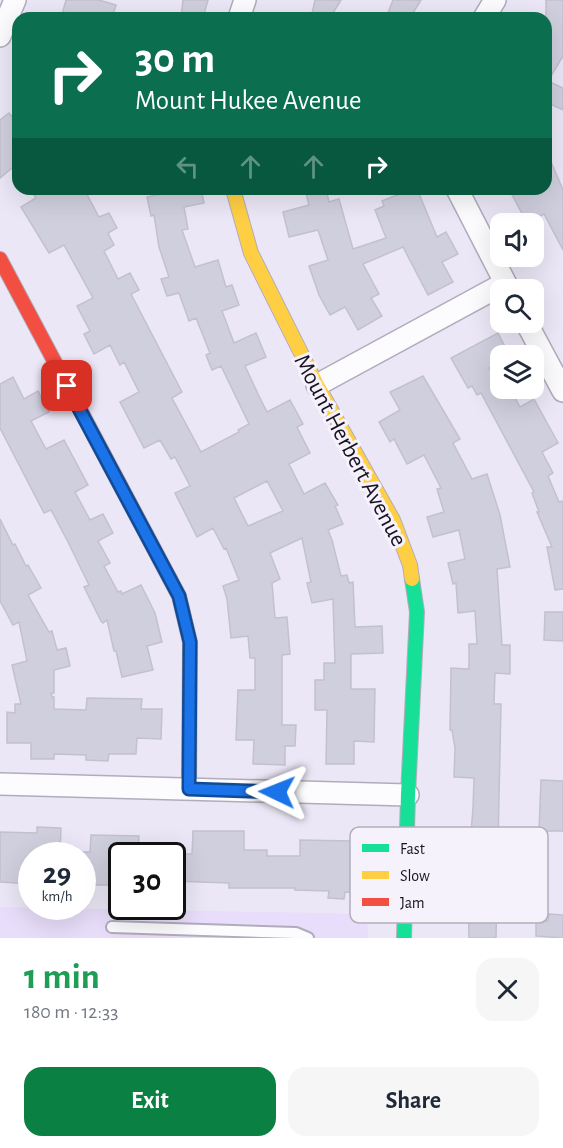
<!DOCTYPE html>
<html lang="en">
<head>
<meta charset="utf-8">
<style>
	:root { --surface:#fff; --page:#f6f6f7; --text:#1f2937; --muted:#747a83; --accent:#0b8043 }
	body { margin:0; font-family:"Alegreya Sans",sans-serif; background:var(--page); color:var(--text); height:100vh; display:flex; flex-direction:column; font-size:22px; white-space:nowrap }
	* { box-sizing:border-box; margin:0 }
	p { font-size:20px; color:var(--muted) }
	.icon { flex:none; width:33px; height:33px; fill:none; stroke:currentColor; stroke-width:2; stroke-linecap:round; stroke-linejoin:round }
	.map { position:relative; height:938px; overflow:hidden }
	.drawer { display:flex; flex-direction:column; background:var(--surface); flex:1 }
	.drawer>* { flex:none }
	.top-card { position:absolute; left:12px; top:12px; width:540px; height:183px; border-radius:18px; box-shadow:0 6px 24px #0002; background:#0b6e4f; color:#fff; overflow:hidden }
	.fabs { position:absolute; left:490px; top:213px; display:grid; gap:12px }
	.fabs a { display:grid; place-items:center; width:54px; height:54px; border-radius:12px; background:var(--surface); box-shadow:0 6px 24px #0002; font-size:30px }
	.speed { position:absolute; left:18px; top:842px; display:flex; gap:12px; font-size:30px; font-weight:700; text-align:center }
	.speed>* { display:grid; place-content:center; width:78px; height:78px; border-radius:50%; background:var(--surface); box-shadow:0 6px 24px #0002; line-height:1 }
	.speed small { font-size:15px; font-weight:400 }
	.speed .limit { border:3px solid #111; border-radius:9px; background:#fff; color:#111 }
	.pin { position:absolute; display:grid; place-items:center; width:51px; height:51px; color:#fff; margin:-26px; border-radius:12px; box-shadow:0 3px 9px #0006 }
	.me { position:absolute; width:66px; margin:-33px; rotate:272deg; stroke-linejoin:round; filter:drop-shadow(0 0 4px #0008) }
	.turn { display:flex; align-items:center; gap:21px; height:126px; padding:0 24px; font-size:27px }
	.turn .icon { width:78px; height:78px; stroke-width:2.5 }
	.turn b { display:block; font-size:42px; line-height:51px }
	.lanes { display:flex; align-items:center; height:57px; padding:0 24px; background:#0003; justify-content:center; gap:30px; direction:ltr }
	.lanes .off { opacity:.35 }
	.round { display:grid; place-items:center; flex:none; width:63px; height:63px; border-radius:18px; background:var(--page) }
	.overview { display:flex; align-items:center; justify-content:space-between; height:102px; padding:0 24px }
	h1 { font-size:36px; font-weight:600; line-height:45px; color:#1e9e55 }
	.action { display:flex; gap:12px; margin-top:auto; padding:12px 24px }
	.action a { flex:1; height:69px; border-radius:18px; background:var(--accent); color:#fff; font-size:24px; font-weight:600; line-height:69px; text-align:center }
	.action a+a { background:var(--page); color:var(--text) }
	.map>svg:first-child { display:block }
</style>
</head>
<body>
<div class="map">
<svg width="563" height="938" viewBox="0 0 563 938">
	<rect width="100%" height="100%" fill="#ece7f6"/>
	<!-- built -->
	<polygon fill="#e8ddfa" points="0,907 367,914 368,938 0,938"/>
	<!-- building -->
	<g fill="#d0cfde" stroke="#c3c0d0" stroke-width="1.5" fill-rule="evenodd">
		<polygon points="66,0 99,0 116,5 112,18 61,18"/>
		<polygon points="183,0 208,0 203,18 181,18"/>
		<polygon points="315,0 341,0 330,18 311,18"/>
		<polygon points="393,0 421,0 410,18 386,18"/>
		<polygon points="546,0 563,0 563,56 548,81 563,88 563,110 546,102"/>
		<polygon points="9,113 18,124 18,163 0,178 0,120"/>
		<polygon points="546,150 563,190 563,250 544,214 527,223 509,189 546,189"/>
		<path d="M 30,189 L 84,189 L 99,217 L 109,213 L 117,228 L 108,233 L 114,245 L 104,251 L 118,279 L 130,273 L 139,290 L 131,294 L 182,392 L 172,398 L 201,452 L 239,432 L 238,430 L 249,424 L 221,366 L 212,370 L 206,355 L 210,353 L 196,318 L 189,321 L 179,293 L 167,296 L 161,279 L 169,277 L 159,247 L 154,215 L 151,216 L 147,197 L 166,193 L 165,189 L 201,189 L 204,203 L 184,207 L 188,229 L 182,230 L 195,267 L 218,260 L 226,287 L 232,285 L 239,305 L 222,311 L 234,343 L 256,333 L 266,357 L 245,366 L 259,396 L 267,412 L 290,400 L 303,424 L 297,427 L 310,453 L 289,464 L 304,494 L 325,483 L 338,505 L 335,506 L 343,524 L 328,530 L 332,540 L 341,576 L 347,575 L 349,583 L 353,582 L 355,627 L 382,626 L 383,653 L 351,654 L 351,689 L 375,689 L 374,742 L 354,741 L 354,764 L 326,764 L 327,710 L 315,710 L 315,680 L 324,680 L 324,663 L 335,663 L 333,599 L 312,603 L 307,583 L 311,582 L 302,538 L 270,553 L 280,579 L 272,583 L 275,618 L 287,617 L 290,654 L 282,655 L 282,725 L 296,725 L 295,746 L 285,746 L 285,765 L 253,764 L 254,740 L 236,740 L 238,690 L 255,690 L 255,658 L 250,658 L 248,636 L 231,638 L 227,599 L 223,586 L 239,580 L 226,548 L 224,549 L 213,528 L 197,537 L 175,493 L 190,486 L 175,457 L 171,459 L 160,440 L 144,448 L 120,402 L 139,392 L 124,362 L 120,365 L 110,345 L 94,354 L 84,334 L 90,331 L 77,306 L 93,298 L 64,245 L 49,253 L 21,207 L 36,198 ZM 267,481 L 283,511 L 248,526 L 234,498 Z"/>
		<polygon points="305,189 326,189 329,202 339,199 353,249 386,238 375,210 384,206 382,201 412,189 417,189 437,237 446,232 458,254 442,262 453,282 428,295 403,247 363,264 379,294 371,298 382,316 358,330 345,307 330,315 319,295 309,266 328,260 318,230 289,237 283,212 309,205"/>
		<polygon points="498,333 510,356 501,356 501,362 489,368 500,388 510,388 520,407 534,399 558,443 542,452 553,473 548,476 559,502 563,501 563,589 555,590 547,547 552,547 537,512 539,512 532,493 534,492 481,393 477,395 472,386 468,388 451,358"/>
		<polygon points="423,376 460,439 453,443 472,479 487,474 500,515 510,567 497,569 502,645 510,645 510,674 495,673 494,704 501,704 496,938 469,938 468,889 444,889 444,860 453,861 454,832 471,833 473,808 474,778 454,777 455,748 452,730 450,730 451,668 469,669 469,644 477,644 475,611 458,613 456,583 453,584 448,563 465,559 459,530 433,537 427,517 444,512 437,489 441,488 424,455 407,464 394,439 390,442 379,422 400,410 390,392"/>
		<polygon points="13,377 24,399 38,391 49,412 31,421 46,449 64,440 88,485 75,492 90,520 103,514 113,533 98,541 110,563 104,566 118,592 121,591 122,594 141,585 155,613 162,642 147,646 153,670 122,677 116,651 114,651 107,620 103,623 101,621 84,587 89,585 68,542 51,510 44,513 0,428 0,384"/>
		<polygon points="0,519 13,545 15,544 26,566 28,565 41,588 28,595 49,632 52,631 57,650 66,648 70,666 54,670 54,693 51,693 52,697 54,697 54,709 86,710 87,698 142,699 141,709 162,709 161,739 137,738 136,754 109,754 108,761 86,760 86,755 54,754 54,759 31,759 31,743 7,743 7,712 15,713 15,704 21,704 12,665 27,661 19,622 13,625 0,601"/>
		<polygon points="545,612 563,612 563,641 544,640"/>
		<polygon points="541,780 563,781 563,831 539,831"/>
		<polygon points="37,827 61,828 60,855 32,855 32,884 0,882 0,832 37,833"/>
		<polygon points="193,831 244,831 244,850 267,850 267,856 300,856 300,840 352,841 351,865 377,866 377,876 380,876 379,891 377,891 377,894 345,892 344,899 328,898 329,891 295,890 295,888 229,888 229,883 172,881 172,854 192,854"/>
		<polygon points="91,835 139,836 138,855 122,855 122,885 82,885 82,852 90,852"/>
		<polygon points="549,914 563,915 563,938 536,936 536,921 548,921"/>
	</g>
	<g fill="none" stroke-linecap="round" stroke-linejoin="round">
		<!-- lane casing -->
		<g stroke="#b1acbb" stroke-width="14">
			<polyline id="lane" points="112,927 296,933 308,938"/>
		</g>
		<!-- street casing -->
		<g stroke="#b1acbb" stroke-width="24">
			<g id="street">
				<polyline points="239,18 245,0"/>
				<polyline points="484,18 495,0"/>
				<polyline points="0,36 15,0"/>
				<polyline points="457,189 509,290"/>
				<polyline points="526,322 563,391"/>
				<polyline points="317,385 505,283"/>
				<polyline points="0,784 408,795"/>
			</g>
		</g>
		<!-- fast casing -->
		<g stroke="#b1acbb" stroke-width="16">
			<polyline id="fast" points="404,938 408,795 417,612 412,579"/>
		</g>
		<!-- slow casing -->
		<g stroke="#b1acbb" stroke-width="16">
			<g id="slow">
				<polyline points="233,189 251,253 317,385 393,520 410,565 412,579"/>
				<polyline points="170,579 179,596 190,642 189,789"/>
			</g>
		</g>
		<!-- jam casing -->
		<g stroke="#b1acbb" stroke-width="16">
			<polyline id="jam" points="0,259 170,579"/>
		</g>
		<!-- lane -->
		<use href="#lane" stroke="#fcfbfe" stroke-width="10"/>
		<!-- street -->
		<use href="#street" stroke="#fcfbfe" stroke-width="21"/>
		<!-- fast -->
		<use href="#fast" stroke="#16e098" stroke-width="14"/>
		<!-- slow -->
		<use href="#slow" stroke="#ffcf43" stroke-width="14"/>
		<!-- jam -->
		<use href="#jam" stroke="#f24e42" stroke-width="14"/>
	</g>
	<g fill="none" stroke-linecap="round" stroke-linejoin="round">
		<!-- route casing -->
		<g stroke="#114b97" stroke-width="15">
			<polyline id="route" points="67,386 179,596 190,642 189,789 277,792"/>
		</g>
		<!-- route -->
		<use href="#route" stroke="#1a73e8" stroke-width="10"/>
	</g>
	<g text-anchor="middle" stroke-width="6" stroke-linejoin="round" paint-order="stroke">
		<!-- street labels -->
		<g font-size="24" fill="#191222" stroke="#f5f2fb">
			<text transform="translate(351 450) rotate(62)" y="8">Mount Herbert Avenue</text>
		</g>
	</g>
	<!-- legend -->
	<rect x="350" y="827" width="198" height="96" rx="9" fill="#f5f2fb" stroke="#b3afba" stroke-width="1.5"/>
	<rect x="362" y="844" width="27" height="8" fill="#16e098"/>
	<rect x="362" y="871" width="27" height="8" fill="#ffcf43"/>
	<rect x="362" y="898" width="27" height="8" fill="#f24e42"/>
	<g font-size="16" fill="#191222">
		<text x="400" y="854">Fast</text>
		<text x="400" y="881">Slow</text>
		<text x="400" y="908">Jam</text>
	</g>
</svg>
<div class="fabs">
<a><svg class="icon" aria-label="sound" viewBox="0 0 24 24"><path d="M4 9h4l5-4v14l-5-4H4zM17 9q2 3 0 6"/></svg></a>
<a><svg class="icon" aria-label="search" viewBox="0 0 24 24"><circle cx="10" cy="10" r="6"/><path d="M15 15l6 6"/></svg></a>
<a><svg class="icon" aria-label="layers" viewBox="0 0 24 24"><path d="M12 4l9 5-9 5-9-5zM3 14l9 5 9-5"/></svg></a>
</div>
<div class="speed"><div>29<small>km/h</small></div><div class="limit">30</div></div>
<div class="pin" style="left:67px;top:386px;background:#d93025"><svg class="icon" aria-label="arrive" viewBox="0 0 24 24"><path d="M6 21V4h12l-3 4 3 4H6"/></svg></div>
<svg class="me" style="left:277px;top:792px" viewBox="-20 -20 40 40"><path d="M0-17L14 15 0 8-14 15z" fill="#1a73e8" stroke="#fff" stroke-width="4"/></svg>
<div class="top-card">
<div class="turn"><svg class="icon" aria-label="right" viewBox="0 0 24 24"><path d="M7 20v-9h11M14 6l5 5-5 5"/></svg><div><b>30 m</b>Mount Hukee Avenue</div></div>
<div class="lanes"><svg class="icon off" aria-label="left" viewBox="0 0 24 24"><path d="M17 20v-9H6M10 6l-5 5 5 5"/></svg><svg class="icon off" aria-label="ahead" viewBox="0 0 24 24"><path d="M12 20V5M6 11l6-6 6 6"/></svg><svg class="icon off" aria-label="ahead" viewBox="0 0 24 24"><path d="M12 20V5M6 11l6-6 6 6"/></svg><svg class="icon" aria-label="right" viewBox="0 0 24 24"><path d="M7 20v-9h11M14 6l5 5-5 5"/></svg></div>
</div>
</div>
<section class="drawer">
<div class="overview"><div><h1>1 min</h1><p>180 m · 12:33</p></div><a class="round"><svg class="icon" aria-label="close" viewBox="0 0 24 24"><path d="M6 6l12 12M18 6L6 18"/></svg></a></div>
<div class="action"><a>Exit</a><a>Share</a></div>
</section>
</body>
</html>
